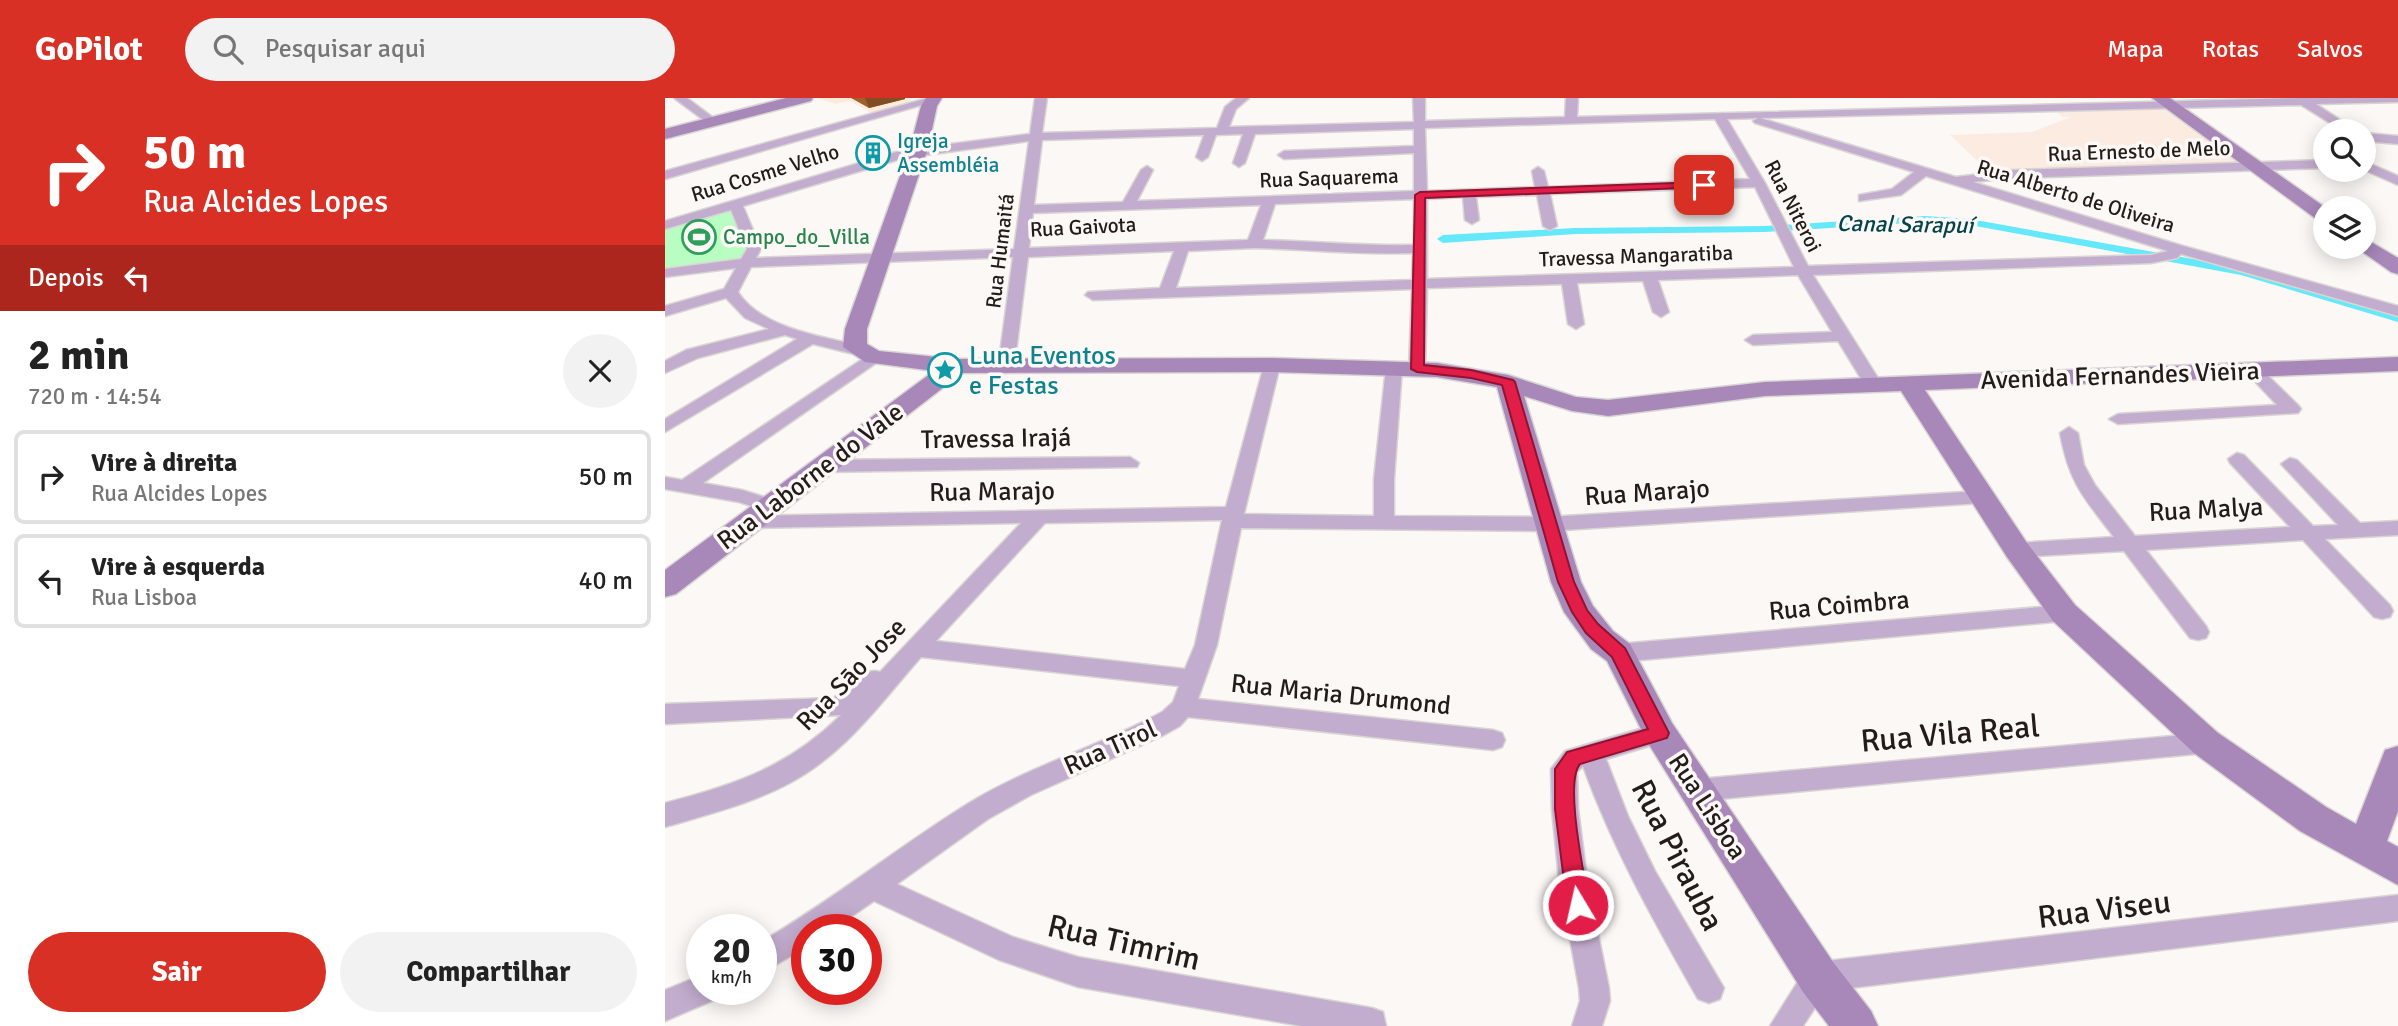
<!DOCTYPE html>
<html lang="pt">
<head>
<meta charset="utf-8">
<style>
	:root { --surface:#fff; --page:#f2f2f2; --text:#222; --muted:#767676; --line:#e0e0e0; --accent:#d93025 }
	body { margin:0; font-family:Signika,sans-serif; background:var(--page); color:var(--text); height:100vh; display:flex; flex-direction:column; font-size:26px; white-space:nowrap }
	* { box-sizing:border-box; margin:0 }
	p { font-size:23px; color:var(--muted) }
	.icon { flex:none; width:38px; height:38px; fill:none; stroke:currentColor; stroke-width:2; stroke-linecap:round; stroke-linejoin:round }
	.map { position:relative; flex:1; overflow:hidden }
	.sheet { display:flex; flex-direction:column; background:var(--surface); width:665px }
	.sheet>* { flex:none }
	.top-card { background:#d93025; color:#fff; overflow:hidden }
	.fabs { position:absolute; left:1648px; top:21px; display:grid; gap:14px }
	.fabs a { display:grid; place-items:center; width:63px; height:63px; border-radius:50%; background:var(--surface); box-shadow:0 4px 18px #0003; font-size:35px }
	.speed { position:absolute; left:21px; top:816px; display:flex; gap:14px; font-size:35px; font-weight:700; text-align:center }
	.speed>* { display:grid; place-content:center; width:91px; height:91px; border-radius:50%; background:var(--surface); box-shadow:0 4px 18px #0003; line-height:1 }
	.speed small { font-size:18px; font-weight:400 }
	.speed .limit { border:10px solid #d22; background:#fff; color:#111 }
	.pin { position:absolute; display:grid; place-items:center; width:60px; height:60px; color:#fff; margin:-30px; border-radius:14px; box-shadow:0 4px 10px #0006 }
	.me { position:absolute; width:77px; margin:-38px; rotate:351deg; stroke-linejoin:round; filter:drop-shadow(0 0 5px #0008) }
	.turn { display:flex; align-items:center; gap:24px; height:147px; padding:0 28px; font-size:32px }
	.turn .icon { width:91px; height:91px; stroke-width:2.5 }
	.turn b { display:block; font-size:49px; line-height:60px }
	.then { display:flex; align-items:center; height:66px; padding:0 28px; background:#0003; gap:14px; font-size:26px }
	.round { display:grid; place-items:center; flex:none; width:74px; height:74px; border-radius:37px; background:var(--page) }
	.headline { display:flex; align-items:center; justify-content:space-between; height:119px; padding:0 28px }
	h1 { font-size:42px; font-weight:800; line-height:52px }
	.action { display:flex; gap:14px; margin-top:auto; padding:14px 28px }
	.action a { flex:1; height:80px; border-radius:42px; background:var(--accent); color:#fff; font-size:28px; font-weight:800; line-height:80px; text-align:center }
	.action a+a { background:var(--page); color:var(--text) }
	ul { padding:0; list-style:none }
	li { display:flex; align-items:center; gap:21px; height:94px; margin:0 14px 10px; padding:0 14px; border:4px solid var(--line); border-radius:10px }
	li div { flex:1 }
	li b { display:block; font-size:26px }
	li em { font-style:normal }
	header { display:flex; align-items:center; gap:42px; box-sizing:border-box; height:98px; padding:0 35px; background:var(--accent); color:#fff }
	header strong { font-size:33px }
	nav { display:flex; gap:38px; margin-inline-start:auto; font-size:24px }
	.search { width:490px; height:63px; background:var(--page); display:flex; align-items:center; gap:18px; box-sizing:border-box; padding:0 24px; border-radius:38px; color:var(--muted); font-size:26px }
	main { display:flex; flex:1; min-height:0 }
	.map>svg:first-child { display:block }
</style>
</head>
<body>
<header>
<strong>GoPilot</strong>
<div class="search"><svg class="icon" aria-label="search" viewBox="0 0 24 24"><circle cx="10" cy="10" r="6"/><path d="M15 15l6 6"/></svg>Pesquisar aqui</div>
<nav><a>Mapa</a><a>Rotas</a><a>Salvos</a></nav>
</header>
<main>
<section class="sheet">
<div class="top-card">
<div class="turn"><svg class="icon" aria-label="right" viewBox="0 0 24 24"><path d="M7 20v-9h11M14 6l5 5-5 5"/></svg><div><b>50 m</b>Rua Alcides Lopes</div></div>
<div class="then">Depois<svg class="icon" aria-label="left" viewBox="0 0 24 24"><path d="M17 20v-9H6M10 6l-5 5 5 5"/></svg></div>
</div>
<div class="headline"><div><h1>2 min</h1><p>720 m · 14:54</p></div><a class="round"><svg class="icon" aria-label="close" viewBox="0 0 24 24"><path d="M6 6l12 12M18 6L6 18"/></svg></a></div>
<ul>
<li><svg class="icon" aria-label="right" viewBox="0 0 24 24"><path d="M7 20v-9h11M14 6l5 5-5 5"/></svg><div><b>Vire à direita</b><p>Rua Alcides Lopes</p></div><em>50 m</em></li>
<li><svg class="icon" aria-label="left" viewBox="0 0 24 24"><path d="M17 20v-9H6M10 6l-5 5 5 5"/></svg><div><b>Vire à esquerda</b><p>Rua Lisboa</p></div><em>40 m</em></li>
</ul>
<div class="action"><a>Sair</a><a>Compartilhar</a></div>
</section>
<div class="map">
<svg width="1733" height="928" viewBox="0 0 1733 928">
	<rect width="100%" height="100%" fill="#fcf8f6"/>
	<!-- commercial -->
	<polygon fill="#ffebdb" points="152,0 242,0 251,5 210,17 184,3 171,6"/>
	<!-- industrial -->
	<polygon fill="#fcebe0" points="1482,8 1508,13 1578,65 1573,68 1324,74 1285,37 1367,34 1406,19 1397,19 1392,14 1394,11"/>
	<!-- green -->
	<path fill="#b9fdc3" d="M 68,111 C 74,126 87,145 77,161 L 0,174 L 0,129 Z"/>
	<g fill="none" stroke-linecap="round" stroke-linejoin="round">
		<!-- canal -->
		<polygon fill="#64e8fa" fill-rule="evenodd" points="1260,118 1305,121 1578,170 1733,216 1733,224 1576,177 1305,127 1260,124 1100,134 910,136 778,145 772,141 778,137 910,130 1100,128"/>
		<!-- street casing -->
		<g stroke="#d9d5d3" stroke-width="3">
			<g id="street">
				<polygon points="9,0 22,0 54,24 44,26"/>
				<polygon points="263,0 274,2 0,81 0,73"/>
				<path d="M 370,0 L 382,0 L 377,35 L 552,30 L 560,9 L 571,0 L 584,0 L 571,11 L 564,29 L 749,24 L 748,0 L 760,0 L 760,23 L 900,19 L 901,0 L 913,0 L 912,19 L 1633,0 L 1733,0 L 1733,4 L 1651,6 L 1692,33 L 1678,33 L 1636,7 L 1095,20 L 1291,79 L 1349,72 L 1661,62 L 1661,70 L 1349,80 L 1308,84 L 1518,148 L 1733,208 L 1733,218 L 1516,156 L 1512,160 L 1486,165 L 1148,177 L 1218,288 L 1209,293 L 1203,292 L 1173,243 L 1088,247 L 1080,242 L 1088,237 L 1167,234 L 1133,177 L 993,182 L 1004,214 L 996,219 L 988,214 L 978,183 L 912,185 L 919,226 L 911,231 L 903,226 L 897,186 L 762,190 L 760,271 L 752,276 L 744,271 L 747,191 L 428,202 L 420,197 L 423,194 L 495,190 L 509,153 L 363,159 L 349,270 L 341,275 L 333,270 L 348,159 L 86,169 L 73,194 C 98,232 158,238 199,249 L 201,252 L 193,257 L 148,246 L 0,334 L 0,321 L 132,241 L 120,237 L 33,260 L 0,275 L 0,263 L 21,252 L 104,231 L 80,220 L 61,200 L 0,218 L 0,208 L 59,191 L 71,170 L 0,179 L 0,171 L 76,161 L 82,151 L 66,112 L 0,131 L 0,123 L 238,52 L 365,36 ZM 1093,20 L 1088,23 L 1090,25 L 1249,74 L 1227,91 L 1194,97 L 1194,103 L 1236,97 L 1261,78 L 1503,153 L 1486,157 L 1143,168 L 1100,85 L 1062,21 ZM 1050,21 L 1085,81 L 883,89 L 879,73 L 873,69 L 867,73 L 870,89 L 762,93 L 760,30 ZM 749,31 L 749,48 L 619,53 L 613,57 L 619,61 L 749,55 L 749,93 L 472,103 L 488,72 L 482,68 L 476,72 L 458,104 L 369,107 L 377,42 L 539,37 L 531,59 L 537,63 L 543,59 L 551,37 L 578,36 L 568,65 L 574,69 L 580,65 L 590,36 ZM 364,43 L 349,151 L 91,160 L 96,151 L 78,108 L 239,60 ZM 1090,89 L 1129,169 L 762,181 L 762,101 L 798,99 L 800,122 L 807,126 L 814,122 L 811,99 L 872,97 L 878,128 L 885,132 L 892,128 L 885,96 ZM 749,101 L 749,147 C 698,148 648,143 598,142 L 610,106 ZM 596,107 L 583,142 L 364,150 L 368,115 ZM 589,150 C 642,151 695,157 748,155 L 747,182 L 511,190 L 523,153 Z"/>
				<polygon points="1699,35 1733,38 1733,46 1699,43"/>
				<polygon points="1699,63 1733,78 1733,87 1699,72"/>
				<polygon points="208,254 216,259 214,263 38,385 77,392 112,403 115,408 112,413 105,414 74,404 0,391 0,379 17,382"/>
				<path d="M 607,262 L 615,267 L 579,416 L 709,418 L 709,381 L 721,270 L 729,265 L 737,270 L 729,381 L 729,418 L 883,419 L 1316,393 L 1323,394 L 1326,399 L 1323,404 L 1316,405 L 883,433 L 576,430 L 552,547 L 533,601 L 828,632 L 837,635 L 840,642 L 837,649 L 828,652 L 523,619 L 515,628 L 497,638 L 366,697 L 323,721 L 232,786 L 348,839 L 413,859 L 707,910 L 718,914 L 721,928 L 637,928 L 413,889 L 334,862 L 209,803 L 168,831 L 142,831 L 142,849 L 96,875 L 96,844 C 168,802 233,749 304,705 C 365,668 435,648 497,614 L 508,604 L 514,588 L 256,559 C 220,600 187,646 140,676 C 98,703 47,715 0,729 L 0,705 C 70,687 123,669 176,617 L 0,626 L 0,606 L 168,600 C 183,592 198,568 215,574 L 356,425 L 86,430 L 79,428 L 76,423 L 79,418 L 561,409 L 599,267 ZM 557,422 L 530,547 L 520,571 L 271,543 L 380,425 Z"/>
				<polygon points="1587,267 1593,268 1633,307 1636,311 1633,315 1453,326 1444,321 1453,316 1612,307 1579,272"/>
				<path d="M 1404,329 L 1413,335 L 1419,367 L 1430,387 L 1470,438 L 1625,429 L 1565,365 L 1563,361 L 1572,355 L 1579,357 L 1648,428 L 1673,427 L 1616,366 L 1625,360 L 1632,362 L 1695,425 L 1733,423 L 1733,437 L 1660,441 L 1725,507 L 1728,513 L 1725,519 L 1717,521 L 1709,519 L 1638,442 L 1481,452 L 1541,528 L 1544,534 L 1541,540 L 1533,542 L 1525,540 L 1459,453 L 1352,459 L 1345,457 L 1342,452 L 1345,447 L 1352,445 L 1449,439 C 1419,400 1404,385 1395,335 Z"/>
				<polygon points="465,359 474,365 472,369 156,374 147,368 156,362"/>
				<polygon points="1399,507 1407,509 1410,515 1407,521 1399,523 954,564 946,561 943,555 946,549 954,546"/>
				<path d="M 995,625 L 1004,628 L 1007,635 L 1004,642 L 941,661 L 963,718 L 990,773 L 1059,890 L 1055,901 L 1044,905 L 1033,901 C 990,825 948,751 918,668 L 912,674 L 913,711 L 922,781 L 944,890 L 945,903 L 937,928 L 907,928 L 915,903 L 914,890 L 894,781 L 887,711 L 886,671 L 900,653 Z"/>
				<polygon points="1541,635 1550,638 1553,645 1550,652 1541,655 1034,703 1025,700 1021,692 1025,684 1034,681"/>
				<polygon points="1733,797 1733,823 1161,893 1138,928 1105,928 1142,869 1153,864"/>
				<polygon points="37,877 37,891 53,891 49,902 0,923 0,892"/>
			</g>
		</g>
		<!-- secondary casing -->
		<g stroke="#d9d5d3" stroke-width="3">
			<g id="secondary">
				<polygon points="121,0 148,0 146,3 0,41 0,31"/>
				<polygon points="261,0 277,0 272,8 263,50 202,231 202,246 214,253 291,261 607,260 772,265 843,277 911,299 943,302 1100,284 1733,259 1733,273 1260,292 1362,445 1410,507 1553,635 1661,709 1691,726 1720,652 1733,648 1733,713 1722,743 1733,749 1733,787 1635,733 1529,655 1388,523 1342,459 1236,293 1100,298 943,318 907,313 859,298 916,484 928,508 948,533 965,546 1007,625 1168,864 1206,913 1213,928 1164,928 1138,894 983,645 942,563 926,551 899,514 886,484 832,289 772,279 607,274 297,275 11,496 0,499 0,472 269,273 200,264 178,249 180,231 245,50 256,8"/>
				<polygon points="1487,0 1505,0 1661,110 1661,125 1654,123"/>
				<polygon points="1699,140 1733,160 1733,176 1726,174 1692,150 1699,149"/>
			</g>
		</g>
		<!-- street -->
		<use href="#street" fill="#c3adce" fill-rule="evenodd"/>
		<!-- secondary -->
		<use href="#secondary" fill="#a887b9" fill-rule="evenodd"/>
	</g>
	<!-- wall -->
	<polygon fill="#9e602d" points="186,0 240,0 240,1 204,10"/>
	<!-- shaded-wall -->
	<polygon fill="#814e24" points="200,0 240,0 240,1 204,10"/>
	<!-- route -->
	<path fill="#e11d48" stroke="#92132f" stroke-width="2" d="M 1039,84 L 1043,85 L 1043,89 L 760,100 L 759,267 L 806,272 L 848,282 L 850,284 L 909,484 L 922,512 L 933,526 L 960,550 L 1004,635 L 1002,640 L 915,666 C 899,685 920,779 924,807 L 921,814 L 913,817 L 905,814 L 902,807 L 890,711 L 890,671 L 902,654 L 983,631 L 947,559 L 921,535 L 907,514 L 893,484 L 837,287 L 806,280 L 752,274 L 746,271 L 750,97 L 755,94 Z"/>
	<!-- icons -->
	<defs>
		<g id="building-ring" transform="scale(1.75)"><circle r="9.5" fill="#fcf8f6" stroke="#0f9aa8" stroke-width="1.5"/><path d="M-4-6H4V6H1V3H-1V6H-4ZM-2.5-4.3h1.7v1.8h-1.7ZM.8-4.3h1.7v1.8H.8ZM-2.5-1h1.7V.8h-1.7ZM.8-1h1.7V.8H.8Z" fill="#0f9aa8"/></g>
		<g id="stadium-ring" transform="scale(1.75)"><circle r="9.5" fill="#fcf8f6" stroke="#2e9e5b" stroke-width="1.5"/><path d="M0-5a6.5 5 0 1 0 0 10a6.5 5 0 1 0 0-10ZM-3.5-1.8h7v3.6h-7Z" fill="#2e9e5b"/></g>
		<g id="sight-ring" transform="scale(1.75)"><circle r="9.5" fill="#fcf8f6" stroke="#0f9aa8" stroke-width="1.5"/><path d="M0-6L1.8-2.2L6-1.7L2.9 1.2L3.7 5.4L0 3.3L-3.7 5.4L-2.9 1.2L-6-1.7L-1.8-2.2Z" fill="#0f9aa8"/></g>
	</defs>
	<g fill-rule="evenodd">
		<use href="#building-ring" x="208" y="55"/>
		<use href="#stadium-ring" x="34" y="139"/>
		<use href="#sight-ring" x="280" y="272"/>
	</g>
	<g text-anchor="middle" stroke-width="7" stroke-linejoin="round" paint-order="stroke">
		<!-- far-culture labels -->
		<g font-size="21" fill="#0d838f" stroke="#fcf8f6" text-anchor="start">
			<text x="232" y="50">Igreja<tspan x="232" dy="24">Assembléia</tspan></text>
		</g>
		<!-- far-street labels -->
		<g font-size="21" fill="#231c19" stroke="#fcf8f6">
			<text transform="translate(1474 53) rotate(-2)" y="7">Rua Ernesto de Melo</text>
			<text transform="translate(100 75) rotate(-17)" y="7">Rua Cosme Velho</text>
			<text transform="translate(664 80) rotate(-2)" y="7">Rua Saquarema</text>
			<text transform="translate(1411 98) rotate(17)" y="7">Rua Alberto de Oliveira</text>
			<text transform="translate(1128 108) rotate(63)" y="7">Rua Niteroi</text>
			<text transform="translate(418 129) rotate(-3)" y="7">Rua Gaivota</text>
			<text transform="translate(335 153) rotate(-83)" y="7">Rua Humaitá</text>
			<text transform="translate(971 158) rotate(-2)" y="7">Travessa Mangaratiba</text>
		</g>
		<!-- far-leisure labels -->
		<g font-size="21" fill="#27864d" stroke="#fcf8f6" text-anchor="start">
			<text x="58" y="146">Campo_do_Villa</text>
		</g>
		<!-- far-water labels -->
		<g font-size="23" font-style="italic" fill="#03434a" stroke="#fcf8f6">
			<text transform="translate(1240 126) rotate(1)" y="8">Canal Sarapuí</text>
		</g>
		<!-- culture labels -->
		<g font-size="26" fill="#0d838f" stroke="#fcf8f6" text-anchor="start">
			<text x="304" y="266">Luna Eventos<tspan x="304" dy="30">e Festas</tspan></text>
		</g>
		<!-- street labels -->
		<g font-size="26" fill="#231c19" stroke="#fcf8f6">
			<text transform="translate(1455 277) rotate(-2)" y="9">Avenida Fernandes Vieira</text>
			<text transform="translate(331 340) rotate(-1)" y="9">Travessa Irajá</text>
			<text transform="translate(145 378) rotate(-37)" y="9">Rua Laborne do Vale</text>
			<text transform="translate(327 393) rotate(-1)" y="9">Rua Marajo</text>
			<text transform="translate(982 394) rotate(-4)" y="9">Rua Marajo</text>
			<text transform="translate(1541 411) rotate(-3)" y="9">Rua Malya</text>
			<text transform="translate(1174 507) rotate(-5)" y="9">Rua Coimbra</text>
			<text transform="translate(186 576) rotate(-46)" y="9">Rua Sāo Jose</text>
			<text transform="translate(676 596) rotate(6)" y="9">Rua Maria Drumond</text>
			<text transform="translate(445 649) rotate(-24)" y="9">Rua Tirol</text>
			<text transform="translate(1043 708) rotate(57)" y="9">Rua Lisboa</text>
		</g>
		<!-- near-street labels -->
		<g font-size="32" fill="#231c19" stroke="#fcf8f6">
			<text transform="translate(1285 635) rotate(-5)" y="11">Rua Vila Real</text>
			<text transform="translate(1013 757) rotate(63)" y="11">Rua Pirauba</text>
			<text transform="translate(1439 811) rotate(-7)" y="11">Rua Viseu</text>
			<text transform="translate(459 844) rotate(13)" y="11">Rua Timrim</text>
		</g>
	</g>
</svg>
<div class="fabs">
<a><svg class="icon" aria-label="search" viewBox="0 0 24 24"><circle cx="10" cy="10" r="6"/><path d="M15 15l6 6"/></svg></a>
<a><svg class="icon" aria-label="layers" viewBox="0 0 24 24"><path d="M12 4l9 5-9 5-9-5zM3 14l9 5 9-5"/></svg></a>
</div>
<div class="speed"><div>20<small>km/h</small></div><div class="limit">30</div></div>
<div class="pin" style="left:1039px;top:87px;background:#d93025"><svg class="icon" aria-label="arrive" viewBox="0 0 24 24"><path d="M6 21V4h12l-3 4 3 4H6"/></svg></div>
<svg class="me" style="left:913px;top:807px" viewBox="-20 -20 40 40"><circle r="17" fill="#e11d48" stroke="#fff" stroke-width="3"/><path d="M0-11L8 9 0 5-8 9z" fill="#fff"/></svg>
</div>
</main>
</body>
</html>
